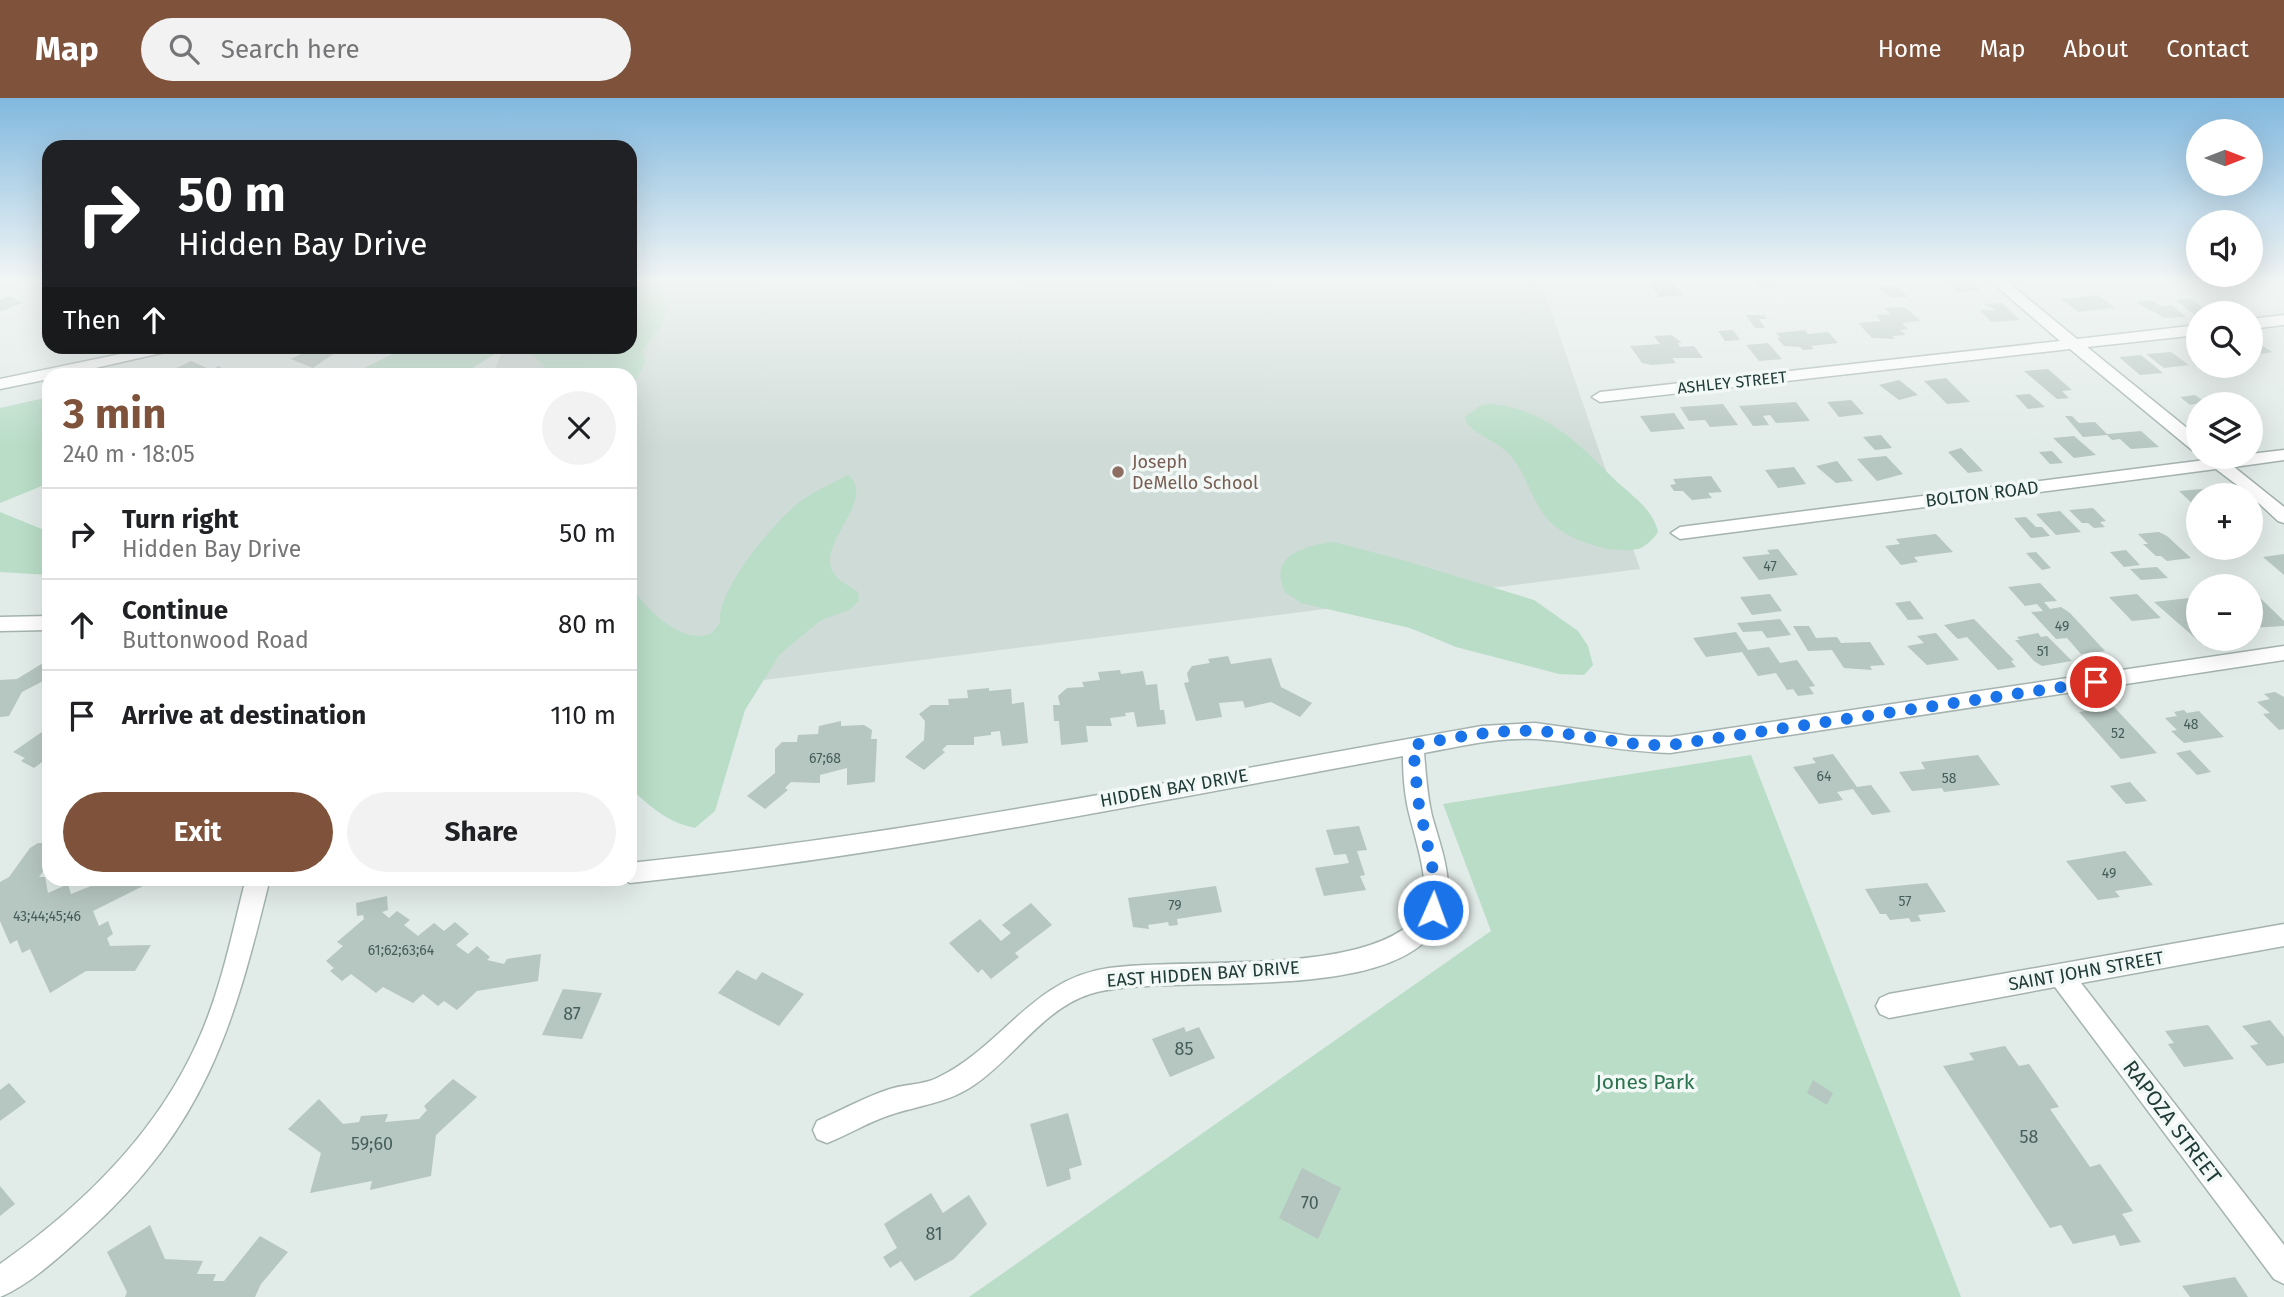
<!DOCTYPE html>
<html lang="en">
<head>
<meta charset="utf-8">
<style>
	:root { --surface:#fff; --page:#f2f2f2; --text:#202124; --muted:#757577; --line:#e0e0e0; --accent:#7f523b }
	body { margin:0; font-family:"Fira Sans",sans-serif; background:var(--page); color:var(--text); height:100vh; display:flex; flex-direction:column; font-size:26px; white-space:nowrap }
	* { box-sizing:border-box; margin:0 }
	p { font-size:23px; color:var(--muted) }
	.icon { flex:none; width:38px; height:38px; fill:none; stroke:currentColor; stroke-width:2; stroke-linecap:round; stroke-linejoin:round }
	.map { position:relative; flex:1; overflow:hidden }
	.drawer { position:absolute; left:42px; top:270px; width:595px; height:518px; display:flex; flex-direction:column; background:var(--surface); border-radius:21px; box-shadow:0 7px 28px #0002 }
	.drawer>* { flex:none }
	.hud { position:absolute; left:42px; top:42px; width:595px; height:214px; border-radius:21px; box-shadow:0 7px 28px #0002; background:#202124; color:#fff; overflow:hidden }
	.needle { width:46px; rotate:90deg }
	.buttons { position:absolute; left:2186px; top:21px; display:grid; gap:14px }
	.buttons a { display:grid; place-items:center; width:77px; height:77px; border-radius:50%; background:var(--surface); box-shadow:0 7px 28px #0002; font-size:35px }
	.pin { position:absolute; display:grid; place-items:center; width:60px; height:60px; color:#fff; margin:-30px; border:4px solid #fff; border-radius:50%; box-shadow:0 2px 7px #0007 }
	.me { position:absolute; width:77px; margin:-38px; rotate:2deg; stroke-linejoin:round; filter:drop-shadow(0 0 5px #0008) }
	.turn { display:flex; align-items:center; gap:24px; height:147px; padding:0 21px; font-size:32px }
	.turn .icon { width:91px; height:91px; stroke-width:2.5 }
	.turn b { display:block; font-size:49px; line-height:60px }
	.then { display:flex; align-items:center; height:66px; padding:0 21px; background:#0003; gap:14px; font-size:26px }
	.round { display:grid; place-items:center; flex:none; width:74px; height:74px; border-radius:37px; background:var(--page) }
	.overview { display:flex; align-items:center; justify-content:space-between; height:119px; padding:0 21px }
	h1 { font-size:42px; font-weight:700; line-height:52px; color:var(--accent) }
	.cta { display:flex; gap:14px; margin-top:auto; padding:14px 21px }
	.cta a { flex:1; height:80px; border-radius:42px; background:var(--accent); color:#fff; font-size:28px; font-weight:700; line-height:80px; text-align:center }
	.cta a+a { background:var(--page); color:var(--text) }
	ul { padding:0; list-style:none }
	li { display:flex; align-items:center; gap:21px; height:91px; padding:0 21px; border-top:2px solid var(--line) }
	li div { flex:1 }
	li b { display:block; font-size:26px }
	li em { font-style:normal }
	header { display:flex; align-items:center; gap:42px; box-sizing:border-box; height:98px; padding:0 35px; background:var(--accent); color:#fff }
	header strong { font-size:33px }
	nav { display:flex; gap:38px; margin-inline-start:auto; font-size:24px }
	.search { width:490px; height:63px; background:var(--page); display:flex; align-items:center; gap:18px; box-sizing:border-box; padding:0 24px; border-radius:38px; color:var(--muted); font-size:26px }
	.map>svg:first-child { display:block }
</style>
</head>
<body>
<header>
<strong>Map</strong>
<div class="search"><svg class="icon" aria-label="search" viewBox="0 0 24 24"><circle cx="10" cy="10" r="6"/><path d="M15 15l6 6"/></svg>Search here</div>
<nav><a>Home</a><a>Map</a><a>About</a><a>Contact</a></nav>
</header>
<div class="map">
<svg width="2284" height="1199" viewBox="0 0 2284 1199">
	<rect width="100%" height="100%" fill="#e1ebe8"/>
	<!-- built -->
	<polygon fill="#cfdbd7" points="630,181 1540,181 1640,471 630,599 630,276 493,276 504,249 630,248"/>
	<!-- green -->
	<g fill="#b9ddc7">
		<path d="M 630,181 L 658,190 C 677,218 658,228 643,253 L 646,264 L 630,291 L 630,276 L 549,276 L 535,258 L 518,250 L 495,256 L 463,276 L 352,276 L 407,249 L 630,248 Z"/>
		<polygon points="49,299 49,385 0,405 0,310"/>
		<path d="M 1489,306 C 1543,310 1574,341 1610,377 C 1626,394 1653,409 1658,434 C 1654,440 1646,449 1638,451 C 1610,457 1562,441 1545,418 C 1530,398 1526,376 1511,358 C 1499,344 1480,339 1467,326 L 1465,319 L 1480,308 Z"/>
		<path d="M 848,377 C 879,402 812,447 835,477 C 840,484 851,489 858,494 L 859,503 L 849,512 L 821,522 L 780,556 L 745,612 L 715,713 L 695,730 C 667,724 651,709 630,690 L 630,487 C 644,509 682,549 712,535 L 720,525 C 716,493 772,427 797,406 C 811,394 832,386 848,377 Z"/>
		<polygon points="0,414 49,434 49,477 0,474"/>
		<path d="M 1333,444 L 1399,461 L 1534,502 L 1578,533 L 1588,548 L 1593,567 L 1584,577 L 1559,576 L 1456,549 L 1410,530 L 1301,505 L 1285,494 C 1267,458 1306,447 1333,444 Z"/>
		<polygon points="1751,657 1961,1199 969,1199 1491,833 1443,706"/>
	</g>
	<!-- building -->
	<g fill="#b6c6c1">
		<polygon points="1648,181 1670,181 1683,197 1659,199"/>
		<polygon points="1753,181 1777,181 1784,188 1759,190"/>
		<polygon points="1969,181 1982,192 1959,194 1945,182"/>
		<polygon points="1896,188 1908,199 1892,200 1876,189"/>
		<polygon points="2098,197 2115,210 2078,214 2061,201"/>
		<polygon points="10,198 22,205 0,214 0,202"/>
		<polygon points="2190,201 2211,215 2198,215 2198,219 2175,202"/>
		<polygon points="2151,202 2161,208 2172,207 2186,219 2165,220 2136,204"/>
		<polygon points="2002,205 2020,222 1991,224 1980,212 1996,212 1984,206"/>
		<polygon points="1905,209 1921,223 1902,225 1908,231 1900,232 1906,237 1892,238 1895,241 1872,240 1858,225 1881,223 1876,217 1890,216 1885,210"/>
		<polygon points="1746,217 1764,217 1767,221 1759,221 1765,230 1755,230"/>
		<polygon points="1733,232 1740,242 1725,243 1718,233"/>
		<polygon points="1805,232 1808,236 1828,234 1838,245 1811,248 1814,251 1803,252 1800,249 1784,248 1777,240 1781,240 1776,235"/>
		<polygon points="1672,237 1682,245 1678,245 1680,249 1694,248 1703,260 1672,260 1676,265 1652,267 1642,265 1630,248 1660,246 1654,238"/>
		<polygon points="2254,242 2272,254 2250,258 2250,243"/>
		<polygon points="1768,245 1782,261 1759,263 1746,247"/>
		<polygon points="317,248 345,248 313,270 291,261"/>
		<polygon points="2171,254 2189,267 2164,270 2146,256"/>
		<polygon points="2141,257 2163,275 2140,277 2119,259"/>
		<polygon points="191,263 212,272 218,268 228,273 221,276 168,274"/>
		<polygon points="2048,271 2072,292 2062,293 2069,300 2057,301 2024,273"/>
		<polygon points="1946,280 1970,304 1947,306 1924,283"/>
		<polygon points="1899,282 1918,297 1899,302 1879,287"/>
		<polygon points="2030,296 2045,309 2028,311 2015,297"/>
		<polygon points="2195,297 2205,304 2190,307 2180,299"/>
		<polygon points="1851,302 1864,316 1839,319 1827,304"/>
		<polygon points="1796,304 1810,323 1776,325 1770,317 1763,318 1769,327 1753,328 1739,308"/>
		<polygon points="1723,306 1738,327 1710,329 1705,322 1689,323 1680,309"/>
		<polygon points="1674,315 1685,331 1651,334 1640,318"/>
		<polygon points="2065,318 2072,318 2079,325 2095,324 2107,336 2141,333 2159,349 2131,351 2120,341 2112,342 2107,337 2083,339"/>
		<polygon points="1881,337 1892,350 1875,352 1863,339"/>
		<polygon points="2074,338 2096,357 2074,360 2053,340"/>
		<polygon points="1961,350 1983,373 1968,375 1948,354"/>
		<polygon points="2052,353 2063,365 2050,366 2039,354"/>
		<polygon points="1886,358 1903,376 1877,383 1857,361"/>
		<polygon points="1837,363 1853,383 1836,385 1816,368"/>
		<polygon points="1794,369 1806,386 1778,390 1765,372"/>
		<polygon points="1711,378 1722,394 1708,395 1712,400 1692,402 1683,393 1674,393 1670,387 1676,386 1673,381"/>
		<polygon points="2213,390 2221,397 2198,397 2198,407 2194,407 2179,393"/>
		<polygon points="2093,410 2106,423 2100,424 2105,429 2094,430 2088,425 2082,425 2069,412"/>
		<polygon points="2060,413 2081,434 2056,437 2036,416"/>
		<polygon points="2026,419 2036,429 2042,429 2050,438 2031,440 2014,420"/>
		<polygon points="2159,434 2167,438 2191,460 2167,463 2161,458 2156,458 2143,446 2148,446 2138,436"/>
		<polygon points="1936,436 1953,454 1914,459 1918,464 1901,467 1885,448 1900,446 1896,441"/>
		<polygon points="1778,451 1798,477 1759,482 1742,459 1770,456 1767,452"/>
		<polygon points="2126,452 2140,467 2124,469 2110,454"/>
		<polygon points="2036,454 2051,470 2042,472 2026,455"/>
		<polygon points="2284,456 2284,477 2263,459"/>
		<polygon points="2157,469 2168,480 2141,482 2130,471"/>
		<polygon points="2040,485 2057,503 2044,504 2050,511 2061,509 2070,515 2105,553 2081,556 2067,540 2056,541 2031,514 2043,513 2037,506 2025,508 2008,489"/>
		<polygon points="1770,496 1782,513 1752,517 1740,499"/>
		<polygon points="2137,496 2161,520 2132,523 2109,499"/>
		<polygon points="2250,497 2257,497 2284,523 2284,528 2250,530"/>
		<polygon points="2189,500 2198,509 2198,541 2207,545 2202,546 2154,504"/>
		<polygon points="1910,503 1924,521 1908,522 1895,505"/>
		<polygon points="1780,521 1791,537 1767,540 1762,533 1743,534 1737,525"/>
		<polygon points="1974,521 2014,562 2011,563 2016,569 1998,572 1967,539 1958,541 1944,527"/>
		<polygon points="1793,528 1809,528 1816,540 1837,539 1841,545 1870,544 1885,567 1870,568 1872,572 1844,570 1832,552 1808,553"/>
		<polygon points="1736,534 1748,552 1769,549 1780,565 1797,562 1815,588 1809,589 1814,596 1798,598 1793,591 1787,592 1776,575 1758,578 1742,554 1706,559 1693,540"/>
		<polygon points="1936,535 1959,562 1927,567 1907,548 1924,545 1917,538"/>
		<polygon points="2038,535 2041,539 2047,538 2072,563 2042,568 2034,563 2015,542 2020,542 2017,539"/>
		<polygon points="1228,558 1231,566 1271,560 1281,589 1312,605 1300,619 1271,604 1245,610 1243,603 1219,605 1222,619 1196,623 1184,585 1189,584 1187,575 1192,568 1210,565 1208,561"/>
		<polygon points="48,562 49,580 22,594 9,618 0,619 0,582 17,581"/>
		<polygon points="1120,572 1121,576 1143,573 1146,587 1157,586 1160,612 1164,612 1166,626 1137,629 1134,614 1125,615 1126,618 1110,620 1112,628 1086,628 1088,644 1061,647 1059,623 1054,623 1053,607 1060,607 1058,598 1067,590 1084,589 1082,584 1100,582 1098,574"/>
		<polygon points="989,590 989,593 1011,591 1012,606 1024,604 1028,645 1002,648 1000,633 991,634 991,637 974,639 974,647 947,647 942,652 945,654 924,672 905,659 924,642 925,623 919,616 931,607 949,607 948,601 968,600 967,592"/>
		<polygon points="2275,594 2284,599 2284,631 2279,632 2263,616 2270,615 2257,604 2270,601 2264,596"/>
		<polygon points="2114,609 2157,655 2121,661 2079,614"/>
		<polygon points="2184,612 2187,615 2199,613 2224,639 2184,645 2171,633 2177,632 2165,620 2177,618 2174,614"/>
		<polygon points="841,623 841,628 864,627 872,632 871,641 877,641 875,684 847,687 847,670 820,677 820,685 791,684 785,690 788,692 765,711 747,698 775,675 775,651 782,644 797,644 798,637 818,636 819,628"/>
		<polygon points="49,629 49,659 34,670 21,663 25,660 13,654"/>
		<polygon points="2190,652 2211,674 2197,677 2176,655"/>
		<polygon points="1833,656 1857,689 1871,687 1891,714 1872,717 1853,691 1837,694 1843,702 1819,706 1793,669 1816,665 1812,660"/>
		<polygon points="1978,657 2000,687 1944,694 1942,690 1912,693 1899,674 1925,671 1921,664"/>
		<polygon points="2130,684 2147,703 2126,706 2110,688"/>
		<polygon points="1359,728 1367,752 1357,753 1365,777 1360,778 1366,792 1324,798 1315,770 1349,765 1346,756 1334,757 1326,732"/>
		<polygon points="38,745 49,745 49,765 39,779 45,779 48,795 68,786 71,796 111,780 140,780 143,788 93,813 99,828 108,823 113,836 107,840 110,848 151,847 135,873 86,873 50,895 30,851 22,855 17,842 10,846 0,823 0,784 9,779 30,750"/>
		<polygon points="2125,753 2153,787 2115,793 2120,799 2098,802 2066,763"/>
		<polygon points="1927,785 1946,814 1918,817 1921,823 1911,824 1909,820 1890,822 1886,816 1880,816 1865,791"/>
		<polygon points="1216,788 1222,814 1177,821 1178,827 1169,828 1168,824 1148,827 1149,831 1133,829 1128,800"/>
		<polygon points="387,798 388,812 382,814 389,820 397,813 410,822 404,827 418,838 434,825 444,833 455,824 469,836 456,847 468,856 477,848 490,859 487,862 504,866 507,861 541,856 538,883 477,893 457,912 444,903 438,908 423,896 413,905 383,889 376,895 351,876 342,883 330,873 334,870 326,863 343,848 337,844 364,821 363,817 357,818 356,805"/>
		<polygon points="1031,805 1052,827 1015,855 1019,859 991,881 982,871 978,875 949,845 980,821 1001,843 1011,835 1002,827"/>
		<polygon points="737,872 756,882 762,874 804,896 779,928 718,895"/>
		<polygon points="563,891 602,895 582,941 542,937"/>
		<polygon points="2270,922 2284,939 2284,965 2267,968 2250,948 2258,946 2242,928"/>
		<polygon points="2208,927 2234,961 2184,969 2168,946 2174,945 2165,933"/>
		<polygon points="1184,929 1186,934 1199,929 1215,960 1170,979 1152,941"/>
		<polygon points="2005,948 2019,968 2029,966 2059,1009 2050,1011 2090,1069 2100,1066 2133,1113 2122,1116 2141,1144 2120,1148 2115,1137 2073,1146 2061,1127 2050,1130 1943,968 1974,962 1969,955"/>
		<polygon points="453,981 477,999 436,1037 431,1078 370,1092 372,1083 310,1095 321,1055 288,1031 319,1001 343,1026 359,1024 361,1018 388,1016 385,1024 419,1021 427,1012 424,1008"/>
		<polygon points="1813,982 1833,995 1827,1007 1807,995"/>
		<polygon points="9,985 26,1004 0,1023 0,992"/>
		<polygon points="1068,1015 1082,1067 1069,1071 1071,1081 1047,1089 1030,1026"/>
		<polygon points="1302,1070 1341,1090 1318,1141 1279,1120"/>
		<polygon points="0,1088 15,1106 0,1118"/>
		<polygon points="931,1095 943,1115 969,1097 987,1126 954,1161 915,1183 901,1163 890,1170 883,1159 897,1150 884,1126"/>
		<polygon points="150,1127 165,1161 203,1163 197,1176 216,1176 213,1183 224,1183 260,1138 288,1154 261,1186 255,1199 125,1199 127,1194 107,1154"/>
		<polygon points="2235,1179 2248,1199 2190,1199 2182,1188"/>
	</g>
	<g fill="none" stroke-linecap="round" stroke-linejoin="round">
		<!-- minor casing -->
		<g stroke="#a4b3b0" stroke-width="3">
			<g id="minor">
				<polygon points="1988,181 2004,181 2077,241 2198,227 2198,237 2087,249 2198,339 2198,353 2192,352 2070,251 1600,304 1592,299 1600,294 2060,243"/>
				<polygon points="2284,217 2284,227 2250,231 2250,221"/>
				<polygon points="159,248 192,248 69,276 49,276 49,281 0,291 0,281"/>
				<polygon points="2284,352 2284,362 2234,369 2284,409 2284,425 2278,423 2250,397 2216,371 1680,441 1671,435 1680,429 2205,362 2205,359 2250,359 2250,356"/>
				<polygon points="49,518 49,532 0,533 0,519"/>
				<path d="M 2284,548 L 2284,562 L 1670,655 C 1625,654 1581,644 1536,641 C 1499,639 1461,648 1424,655 C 1426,676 1427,697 1432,718 C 1439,743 1449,769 1448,795 C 1441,920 1170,870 1090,896 C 1043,911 1014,960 974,987 C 948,1005 920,1007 890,1017 C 868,1024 848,1037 827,1045 L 817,1041 L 813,1032 L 817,1023 C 842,1012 865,999 890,991 C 905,986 923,987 937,980 C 1001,950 1033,880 1109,870 C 1185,859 1366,879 1417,819 C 1437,795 1412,734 1407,706 C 1404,690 1403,674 1403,658 C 1146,705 889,758 630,785 L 621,780 L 630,780 L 630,765 C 916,736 1200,677 1482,628 L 1535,625 L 1629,638 L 1670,639 Z"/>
				<path d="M 246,780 L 270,780 C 233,932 205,1028 85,1136 C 60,1158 31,1186 0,1199 L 0,1166 C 81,1109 156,1036 197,945 C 221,893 232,835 246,780 Z"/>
				<polygon points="2284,826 2284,848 2081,885 2284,1147 2284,1186 2274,1181 2055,889 1889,920 1880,916 1876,908 1880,900 1889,896"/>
			</g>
		</g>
		<!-- minor -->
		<use href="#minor" fill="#fff" fill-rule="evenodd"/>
	</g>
	<!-- sky -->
	<linearGradient id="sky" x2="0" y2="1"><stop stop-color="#81b8df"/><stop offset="0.52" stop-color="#f2f6f5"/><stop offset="1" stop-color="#f2f6f5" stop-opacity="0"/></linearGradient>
	<rect width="2284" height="349" fill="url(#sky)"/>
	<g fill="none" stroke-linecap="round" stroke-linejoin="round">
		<!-- route -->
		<path stroke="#1a73e8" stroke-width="12" stroke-dasharray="0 21.6" d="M 1433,812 L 1435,782 L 1418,702 L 1413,647 C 1453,640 1495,631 1536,633 C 1582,635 1625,649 1670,647 L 2096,584"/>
	</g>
	<!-- markers -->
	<circle fill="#8d6e63" stroke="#f1f8f5" stroke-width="2.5" cx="1118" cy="374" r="7"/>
	<g text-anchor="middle" stroke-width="7" stroke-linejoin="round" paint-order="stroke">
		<!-- number labels -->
		<g font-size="14" fill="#465e5a">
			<text x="1770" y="473">47</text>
			<text x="2062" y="533">49</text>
			<text x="2043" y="558">51</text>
			<text x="2191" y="631">48</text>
			<text x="2118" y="640">52</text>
			<text x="825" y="665">67;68</text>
			<text x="1824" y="683">64</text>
			<text x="1949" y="685">58</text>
			<text x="2109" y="780">49</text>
			<text x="1905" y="808">57</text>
			<text x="1175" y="812">79</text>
			<text x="47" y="823">43;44;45;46</text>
			<text x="401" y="857">61;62;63;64</text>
		</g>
		<!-- far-street labels -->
		<g font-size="16" fill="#213c38" stroke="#f1f8f5">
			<text transform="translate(1732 284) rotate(-6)" y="6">ASHLEY STREET</text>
		</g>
		<!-- education labels -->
		<g font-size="18" fill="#785e54" stroke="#f1f8f5" text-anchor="start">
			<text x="1132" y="370">Joseph<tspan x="1132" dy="21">DeMello School</tspan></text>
		</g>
		<!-- street labels -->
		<g font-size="18" fill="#213c38" stroke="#f1f8f5">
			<text transform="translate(1982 396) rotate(-7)" y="6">BOLTON ROAD</text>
			<text transform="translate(1174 690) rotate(-10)" y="6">HIDDEN BAY DRIVE</text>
			<text transform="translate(2086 873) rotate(-10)" y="6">SAINT JOHN STREET</text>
			<text transform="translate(1203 876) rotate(-4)" y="6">EAST HIDDEN BAY DRIVE</text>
		</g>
		<!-- near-number labels -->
		<g font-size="18" fill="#465e5a">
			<text x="572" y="922">87</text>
			<text x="1184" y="957">85</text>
			<text x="2029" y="1045">58</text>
			<text x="372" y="1052">59;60</text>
			<text x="1310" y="1111">70</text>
			<text x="934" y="1142">81</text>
		</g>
		<!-- near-park labels -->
		<g font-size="21" fill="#2b734f" stroke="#f1f8f5">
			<text x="1645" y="991">Jones Park</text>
		</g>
		<!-- near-street labels -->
		<g font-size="21" fill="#213c38" stroke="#f1f8f5">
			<text transform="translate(2172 1024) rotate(53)" y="7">RAPOZA STREET</text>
		</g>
	</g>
</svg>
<div class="buttons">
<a><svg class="needle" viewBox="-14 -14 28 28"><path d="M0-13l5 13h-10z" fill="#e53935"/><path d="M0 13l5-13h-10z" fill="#757577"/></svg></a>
<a><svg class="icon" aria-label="sound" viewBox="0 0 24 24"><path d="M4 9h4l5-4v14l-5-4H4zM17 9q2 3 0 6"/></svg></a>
<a><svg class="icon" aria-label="search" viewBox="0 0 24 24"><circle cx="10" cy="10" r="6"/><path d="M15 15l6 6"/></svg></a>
<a><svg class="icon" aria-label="layers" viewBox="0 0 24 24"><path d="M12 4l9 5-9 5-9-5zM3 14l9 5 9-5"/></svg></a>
<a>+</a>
<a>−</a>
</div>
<div class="pin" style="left:2096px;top:584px;background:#d93025"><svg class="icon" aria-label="arrive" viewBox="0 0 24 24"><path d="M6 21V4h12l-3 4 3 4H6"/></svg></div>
<svg class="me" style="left:1433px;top:812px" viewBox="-20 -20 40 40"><circle r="17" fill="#1a73e8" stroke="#fff" stroke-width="3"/><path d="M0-11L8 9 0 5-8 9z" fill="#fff"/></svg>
<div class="hud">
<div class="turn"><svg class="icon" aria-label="right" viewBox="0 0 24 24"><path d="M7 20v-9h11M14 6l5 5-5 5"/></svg><div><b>50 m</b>Hidden Bay Drive</div></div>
<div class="then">Then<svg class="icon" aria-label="ahead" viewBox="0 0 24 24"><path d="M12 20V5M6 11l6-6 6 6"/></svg></div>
</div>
<section class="drawer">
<div class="overview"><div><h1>3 min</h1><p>240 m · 18:05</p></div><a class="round"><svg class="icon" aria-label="close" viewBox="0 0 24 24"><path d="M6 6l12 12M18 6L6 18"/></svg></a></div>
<ul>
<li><svg class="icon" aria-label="right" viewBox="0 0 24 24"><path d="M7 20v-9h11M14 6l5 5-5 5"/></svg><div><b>Turn right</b><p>Hidden Bay Drive</p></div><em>50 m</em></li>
<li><svg class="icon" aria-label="ahead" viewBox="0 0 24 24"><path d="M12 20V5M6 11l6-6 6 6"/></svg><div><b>Continue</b><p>Buttonwood Road</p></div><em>80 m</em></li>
<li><svg class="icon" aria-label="arrive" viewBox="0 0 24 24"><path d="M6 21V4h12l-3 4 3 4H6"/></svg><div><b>Arrive at destination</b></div><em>110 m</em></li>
</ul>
<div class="cta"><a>Exit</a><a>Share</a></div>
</section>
</div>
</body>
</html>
